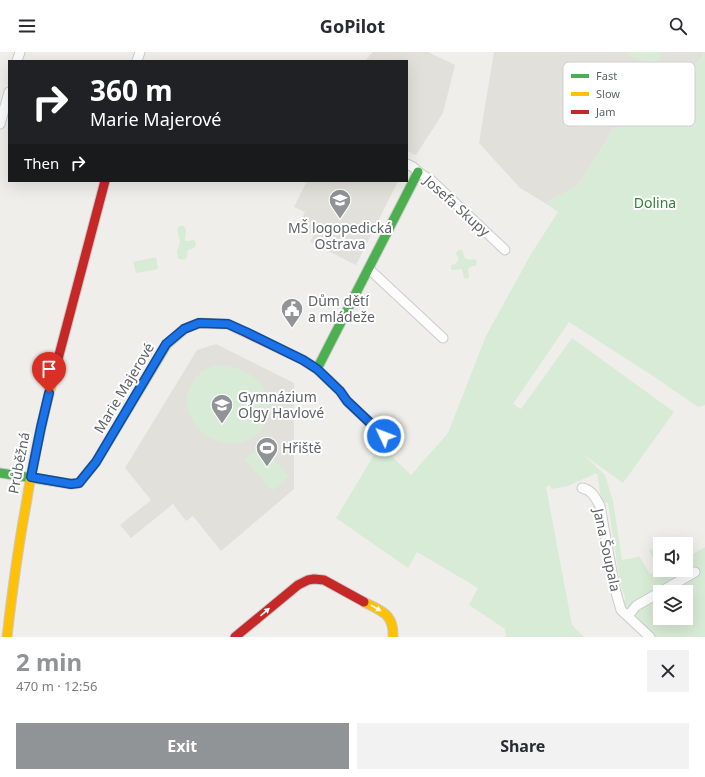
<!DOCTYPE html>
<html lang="en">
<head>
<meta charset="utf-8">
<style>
	:root { --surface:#fff; --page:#f2f2f3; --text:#2b2b33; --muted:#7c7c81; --accent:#919496 }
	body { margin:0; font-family:"Noto Sans",sans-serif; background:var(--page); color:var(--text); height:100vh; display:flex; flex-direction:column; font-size:15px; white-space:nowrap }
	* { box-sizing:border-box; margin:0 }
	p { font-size:13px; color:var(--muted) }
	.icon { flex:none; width:22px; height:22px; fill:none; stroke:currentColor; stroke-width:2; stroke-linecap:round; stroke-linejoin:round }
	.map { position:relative; height:585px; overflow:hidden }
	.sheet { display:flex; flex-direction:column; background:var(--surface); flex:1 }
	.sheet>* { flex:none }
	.hud { position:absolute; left:8px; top:8px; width:400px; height:122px; border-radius:0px; box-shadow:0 4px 16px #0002; background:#202124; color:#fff; overflow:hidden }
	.tools { position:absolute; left:653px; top:485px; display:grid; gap:8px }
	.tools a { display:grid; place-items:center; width:40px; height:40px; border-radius:0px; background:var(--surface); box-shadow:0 4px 16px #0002; font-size:20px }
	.pin { position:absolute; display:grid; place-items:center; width:34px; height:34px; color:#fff; margin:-41px -17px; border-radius:50% 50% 50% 0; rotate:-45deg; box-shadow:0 0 4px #0007 }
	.pin .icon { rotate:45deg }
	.me { position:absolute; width:44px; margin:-22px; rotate:313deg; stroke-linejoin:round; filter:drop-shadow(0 0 3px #0008) }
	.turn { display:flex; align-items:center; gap:14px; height:84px; padding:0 16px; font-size:18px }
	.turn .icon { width:52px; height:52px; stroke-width:2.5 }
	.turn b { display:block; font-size:28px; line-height:34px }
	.then { display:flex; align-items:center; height:38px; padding:0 16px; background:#0003; gap:8px; font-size:15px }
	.round { display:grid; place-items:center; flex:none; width:42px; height:42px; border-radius:0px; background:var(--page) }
	.summary { display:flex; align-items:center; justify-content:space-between; height:68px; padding:0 16px }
	h1 { font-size:24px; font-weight:700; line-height:30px; color:var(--accent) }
	.button { display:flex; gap:8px; margin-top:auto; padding:8px 16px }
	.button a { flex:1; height:46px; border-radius:0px; background:var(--accent); color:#fff; font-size:16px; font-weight:700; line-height:46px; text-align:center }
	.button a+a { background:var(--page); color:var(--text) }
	header { display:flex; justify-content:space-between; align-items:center; height:52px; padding:0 16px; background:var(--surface); font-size:18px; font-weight:700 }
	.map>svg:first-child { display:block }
</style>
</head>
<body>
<header><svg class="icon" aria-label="menu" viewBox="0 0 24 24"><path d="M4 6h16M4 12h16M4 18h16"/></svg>GoPilot<svg class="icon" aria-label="search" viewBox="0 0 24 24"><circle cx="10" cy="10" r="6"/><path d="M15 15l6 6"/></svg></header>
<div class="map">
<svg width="705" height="585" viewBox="0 0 705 585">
	<rect width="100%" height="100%" fill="#efeeea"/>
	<!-- education -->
	<g fill="#e2e0da">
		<polygon points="373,0 428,0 455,13 443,61 416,103 407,99 407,9 365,9"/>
		<polygon points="494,0 704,0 701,7 683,25 613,77 578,134 545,151 520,136 479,91"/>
		<polygon points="307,129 398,129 356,213 310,190 314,183 298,175 305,160 294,155"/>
		<polygon points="216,292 294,331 294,437 221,499 193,464 186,469 173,452 131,486 120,473 151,448 125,416 197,298"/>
	</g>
	<!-- green -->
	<g fill="#d8ebd6" fill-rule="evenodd">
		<polygon points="619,0 662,0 657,14"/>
		<path d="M 704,0 L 705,0 L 705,353 L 698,355 L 653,324 L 569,270 L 513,352 L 521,357 L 572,286 L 674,360 L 623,431 L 584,403 L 605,423 L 613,449 L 622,508 L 634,506 L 639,504 L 650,522 L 660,517 L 649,499 L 660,494 L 660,518 L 686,518 L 686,506 L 705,495 L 705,585 L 653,585 L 622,553 L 622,550 L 625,548 L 625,546 L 620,531 L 608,451 L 602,450 L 601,447 L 597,421 L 568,434 L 551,437 L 550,433 L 546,435 L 572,573 L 584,585 L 506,585 L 505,577 L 469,553 L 478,536 L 417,500 L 408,516 L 336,466 L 380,393 L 411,423 L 448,381 L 486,284 L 531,202 L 558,160 L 545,151 L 578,134 L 613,77 L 683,25 L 701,7 ZM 660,540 L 686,540 L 686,566 L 660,566 Z"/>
		<path d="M 179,174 C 189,172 185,182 185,188 L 187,189 L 194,188 L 196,191 L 196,193 L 194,196 L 188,198 L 187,204 L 186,207 C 182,208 181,208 178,206 L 177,200 L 180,190 L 177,178 Z"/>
		<path d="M 459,198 L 461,198 L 463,199 L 464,205 C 467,208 470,208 474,207 L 477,209 L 476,214 L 472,214 L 468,217 L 469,225 L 467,227 L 464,226 L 462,218 L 461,217 L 453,218 L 451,217 L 451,213 L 455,212 L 458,209 L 458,204 L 455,201 Z"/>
		<polygon points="156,205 158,217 136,221 133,210"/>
		<path d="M 216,314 C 220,314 224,313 228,314 C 247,317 266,331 269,350 C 270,357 268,365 265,371 C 263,378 257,383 251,386 C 219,406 171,366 192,331 C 195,326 199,321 204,318 C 208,316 212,315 216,314 Z"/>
		<polygon points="262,393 289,425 272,439 245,407"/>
	</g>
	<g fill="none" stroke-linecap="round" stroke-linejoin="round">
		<!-- street casing -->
		<g stroke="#cbcccc" stroke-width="11">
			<g id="street">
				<polyline points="17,9 20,0"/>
				<polyline points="137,9 140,0"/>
				<polyline points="0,72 9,40"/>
				<polyline points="407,112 413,115 418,120 432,129 505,198"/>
				<polyline points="369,217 443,286"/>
				<path d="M 582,436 C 592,438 595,445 600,454 L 615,537 L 621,558 L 650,585"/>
				<polyline points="628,564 636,554 695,520"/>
			</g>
		</g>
		<!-- fast casing -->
		<g stroke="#cacacb" stroke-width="11">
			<g id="fast">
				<polyline points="317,317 418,120"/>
				<polyline points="0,421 71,432 79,431 96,410 167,292 182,279"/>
			</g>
		</g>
		<!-- slow casing -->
		<g stroke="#cacacb" stroke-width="11">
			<g id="slow">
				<path d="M 364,550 C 382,559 394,562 393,585"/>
				<path d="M 7,585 C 12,541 18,496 26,453 C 33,409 43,365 54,322"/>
			</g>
		</g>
		<!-- jam casing -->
		<g stroke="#cacacb" stroke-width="11">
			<g id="jam">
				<polyline points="182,279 184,277 199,271 228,272 303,308 317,317 340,339 347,349 384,384"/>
				<polyline points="54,322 105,129"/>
				<polyline points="235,585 298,533 308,528 314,527 324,528 364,550"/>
			</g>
		</g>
		<!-- street -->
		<use href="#street" stroke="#fdfcfc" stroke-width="9"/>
		<!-- fast -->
		<use href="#fast" stroke="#4caf50" stroke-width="9"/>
		<!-- slow -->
		<use href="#slow" stroke="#ffc107" stroke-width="9"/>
		<!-- jam -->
		<use href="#jam" stroke="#c62828" stroke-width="9"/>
	</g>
	<!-- one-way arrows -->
	<defs><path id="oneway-solid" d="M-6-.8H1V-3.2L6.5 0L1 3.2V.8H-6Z"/></defs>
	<g fill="#f6fbf6">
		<use href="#oneway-solid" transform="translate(376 556) rotate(30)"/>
		<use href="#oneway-solid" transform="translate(265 560) rotate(-40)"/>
	</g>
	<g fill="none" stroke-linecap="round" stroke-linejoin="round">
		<!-- route casing -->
		<g stroke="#114b97" stroke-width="10">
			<polyline id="route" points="49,341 41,375 31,425 71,432 79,431 96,410 166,292 184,277 199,271 228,272 246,280 303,308 317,317 340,339 347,349 384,384"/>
		</g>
		<!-- route -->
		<use href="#route" stroke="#1a73e8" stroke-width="7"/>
	</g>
	<!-- icons -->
	<defs>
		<g id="school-pin" transform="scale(1.15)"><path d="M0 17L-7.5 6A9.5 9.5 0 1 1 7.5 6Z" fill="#919496" stroke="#fff"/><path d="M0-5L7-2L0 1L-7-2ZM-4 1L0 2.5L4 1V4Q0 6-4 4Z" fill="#fff"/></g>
		<g id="civic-pin" transform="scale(1.15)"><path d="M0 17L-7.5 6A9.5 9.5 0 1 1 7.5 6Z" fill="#919496" stroke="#fff"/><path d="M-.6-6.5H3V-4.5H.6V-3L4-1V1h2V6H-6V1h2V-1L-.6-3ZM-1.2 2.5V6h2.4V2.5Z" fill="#fff"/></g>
		<g id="stadium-pin" transform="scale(1.15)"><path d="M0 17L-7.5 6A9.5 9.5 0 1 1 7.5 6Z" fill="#919496" stroke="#fff"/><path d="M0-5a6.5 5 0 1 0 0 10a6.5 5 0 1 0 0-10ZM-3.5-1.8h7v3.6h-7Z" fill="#fff"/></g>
	</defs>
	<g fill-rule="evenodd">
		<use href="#school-pin" x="340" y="148"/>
		<use href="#civic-pin" x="292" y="257"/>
		<use href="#school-pin" x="222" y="353"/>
		<use href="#stadium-pin" x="267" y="396"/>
	</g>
	<g text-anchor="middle" stroke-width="4" stroke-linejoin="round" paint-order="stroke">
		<!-- park labels -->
		<g font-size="14" fill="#348238" stroke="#fff">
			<text x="655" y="156">Dolina</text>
		</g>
		<!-- street labels -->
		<g font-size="14" fill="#5f6368" stroke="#fff">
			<text transform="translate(457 154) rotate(42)" y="5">Josefa Skupy</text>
			<text transform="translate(124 336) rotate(-59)" y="5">Marie Majerové</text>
			<text transform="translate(19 411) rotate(-79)" y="5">Průběžná</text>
			<text transform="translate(607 498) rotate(78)" y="5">Jana Šoupala</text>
		</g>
		<!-- poi labels -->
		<g font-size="14" fill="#5f6368" stroke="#fff" text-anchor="start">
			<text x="340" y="181" text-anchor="middle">MŠ logopedická<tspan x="340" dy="16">Ostrava</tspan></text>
			<text x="308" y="254">Dům dětí<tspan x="308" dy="16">a mládeže</tspan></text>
			<text x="238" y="350">Gymnázium<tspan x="238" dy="16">Olgy Havlové</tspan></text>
			<text x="282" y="401">Hřiště</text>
		</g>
	</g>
	<!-- legend -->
	<rect x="563" y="10" width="132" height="64" rx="6" fill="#fff" stroke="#cfd0d2" stroke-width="1"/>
	<rect x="571" y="22" width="18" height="4" fill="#4caf50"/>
	<rect x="571" y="40" width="18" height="4" fill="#ffc107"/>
	<rect x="571" y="58" width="18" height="4" fill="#c62828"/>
	<g font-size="11" fill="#5f6368">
		<text x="596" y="28">Fast</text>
		<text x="596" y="46">Slow</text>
		<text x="596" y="64">Jam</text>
	</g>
</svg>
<div class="tools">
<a><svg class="icon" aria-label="sound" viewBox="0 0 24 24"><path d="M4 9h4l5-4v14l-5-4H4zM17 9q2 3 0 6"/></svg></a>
<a><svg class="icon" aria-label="layers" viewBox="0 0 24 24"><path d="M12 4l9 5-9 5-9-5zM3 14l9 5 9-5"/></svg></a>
</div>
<div class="pin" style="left:49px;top:341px;background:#d93025"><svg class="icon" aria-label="arrive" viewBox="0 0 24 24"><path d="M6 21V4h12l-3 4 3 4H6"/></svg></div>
<svg class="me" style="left:384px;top:384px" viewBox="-20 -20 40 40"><circle r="17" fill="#1a73e8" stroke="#fff" stroke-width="3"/><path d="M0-11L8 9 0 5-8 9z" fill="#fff"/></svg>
<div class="hud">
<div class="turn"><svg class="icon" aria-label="right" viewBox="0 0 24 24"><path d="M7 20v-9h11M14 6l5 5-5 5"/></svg><div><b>360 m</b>Marie Majerové</div></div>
<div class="then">Then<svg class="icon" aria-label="right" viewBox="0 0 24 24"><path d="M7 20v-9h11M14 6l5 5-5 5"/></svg></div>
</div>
</div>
<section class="sheet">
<div class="summary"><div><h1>2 min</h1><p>470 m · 12:56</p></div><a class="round"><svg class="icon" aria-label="close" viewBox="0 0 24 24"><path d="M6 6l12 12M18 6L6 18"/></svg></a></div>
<div class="button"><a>Exit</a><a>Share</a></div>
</section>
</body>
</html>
